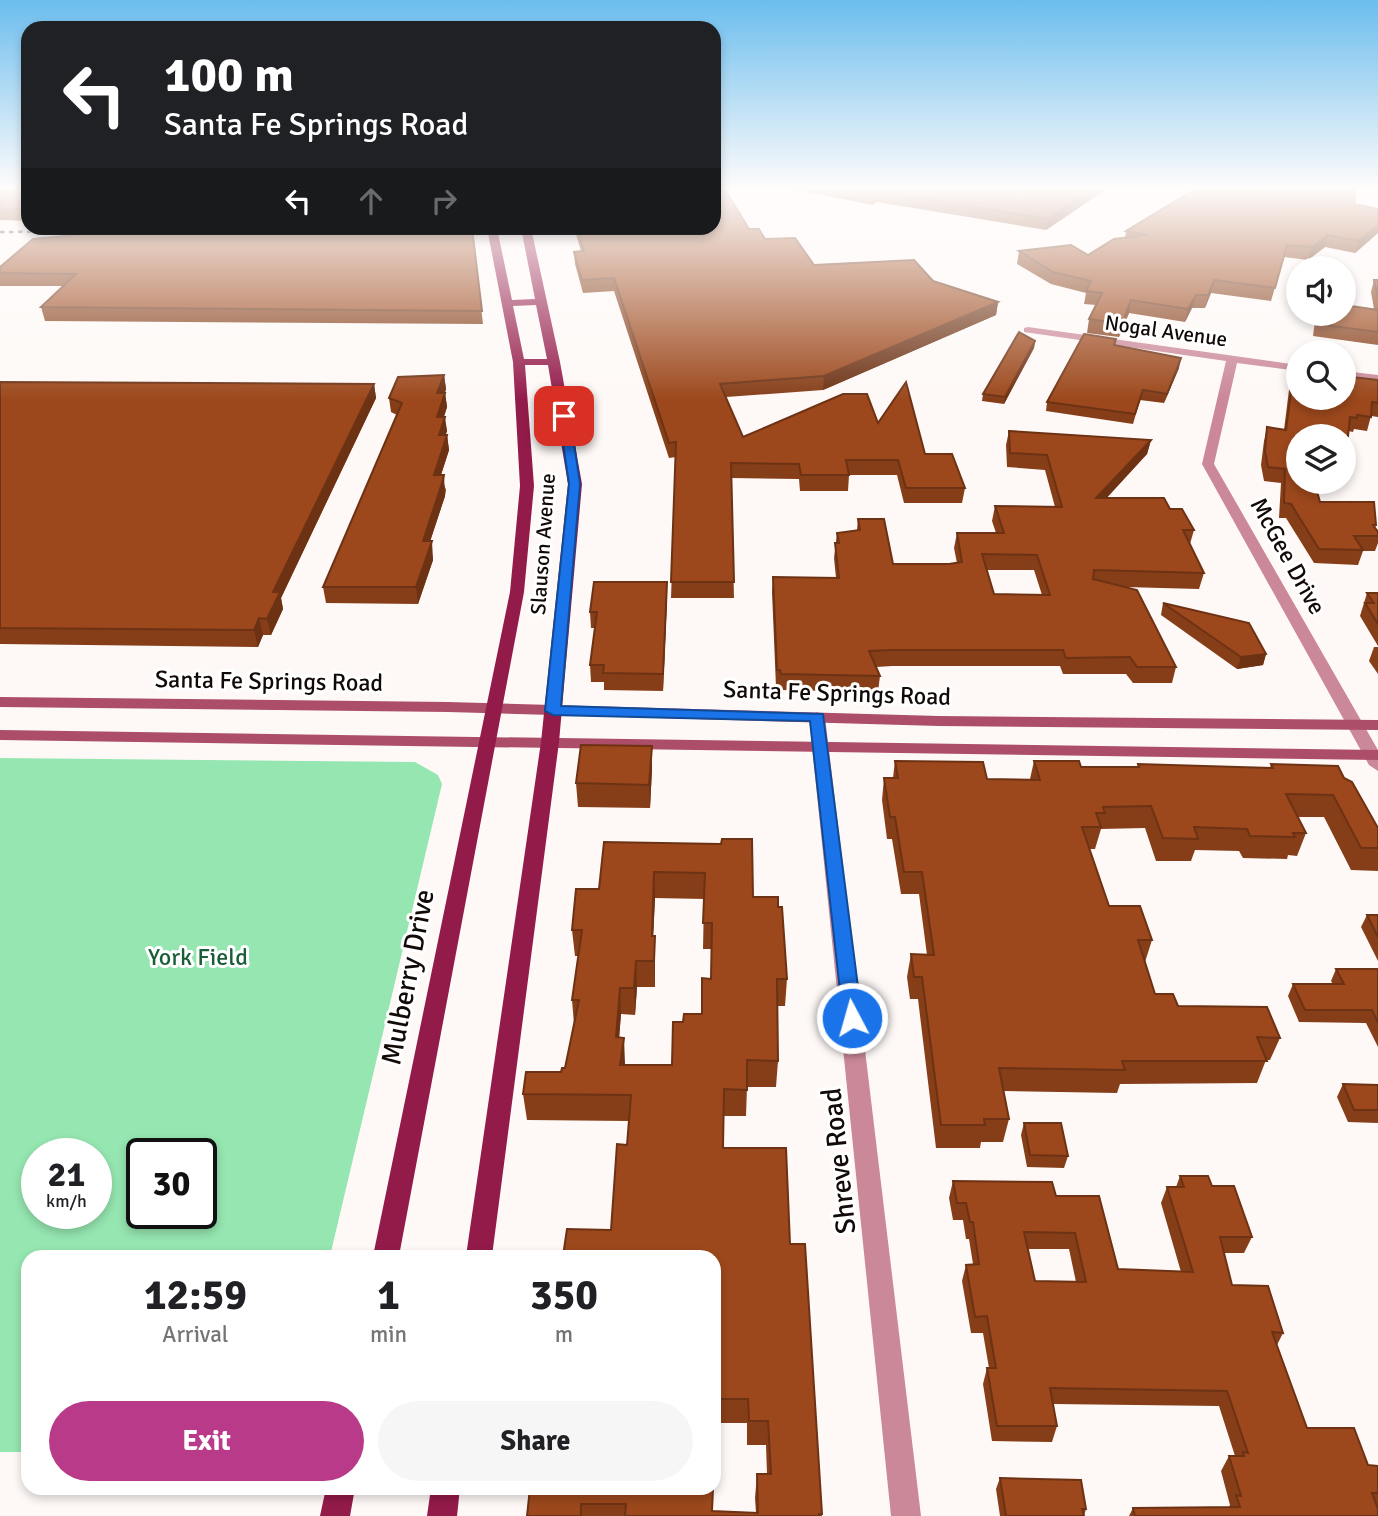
<!DOCTYPE html>
<html lang="en">
<head>
<meta charset="utf-8">
<style>
	:root { --surface:#fff; --page:#f6f6f6; --text:#202124; --muted:#757577; --accent:#b83a89 }
	body { margin:0; font-family:Signika,sans-serif; background:var(--page); color:var(--text); height:100vh; display:flex; flex-direction:column; font-size:26px; white-space:nowrap }
	* { box-sizing:border-box; margin:0 }
	p { font-size:23px; color:var(--muted) }
	.icon { flex:none; width:38px; height:38px; fill:none; stroke:currentColor; stroke-width:2; stroke-linecap:round; stroke-linejoin:round }
	.map { position:relative; flex:1; overflow:hidden }
	.side { position:absolute; left:21px; top:1250px; width:700px; height:245px; display:flex; flex-direction:column; background:var(--surface); border-radius:21px; box-shadow:0 4px 10px #0003 }
	.side>* { flex:none }
	.guide { position:absolute; left:21px; top:21px; width:700px; height:214px; border-radius:21px; box-shadow:0 4px 10px #0003; background:#202124; color:#fff; overflow:hidden }
	.fabs { position:absolute; left:1286px; top:256px; display:grid; gap:14px }
	.fabs a { display:grid; place-items:center; width:70px; height:70px; border-radius:50%; background:var(--surface); box-shadow:0 4px 10px #0003; font-size:35px }
	.speed { position:absolute; left:21px; top:1138px; display:flex; gap:14px; font-size:35px; font-weight:700; text-align:center }
	.speed>* { display:grid; place-content:center; width:91px; height:91px; border-radius:50%; background:var(--surface); box-shadow:0 4px 10px #0003; line-height:1 }
	.speed small { font-size:18px; font-weight:400 }
	.speed .limit { border:4px solid #111; border-radius:10px; background:#fff; color:#111 }
	.pin { position:absolute; display:grid; place-items:center; width:60px; height:60px; color:#fff; margin:-30px; border-radius:14px; box-shadow:0 4px 10px #0006 }
	.me { position:absolute; width:77px; margin:-38px; rotate:354deg; stroke-linejoin:round; filter:drop-shadow(0 0 5px #0008) }
	.turn { display:flex; align-items:center; gap:24px; height:147px; padding:0 28px; font-size:32px }
	.turn .icon { width:91px; height:91px; stroke-width:2.5 }
	.turn b { display:block; font-size:49px; line-height:60px }
	.lanes { display:flex; align-items:center; height:66px; padding:0 28px; background:#0003; justify-content:center; gap:35px; direction:ltr }
	.lanes .off { opacity:.35 }
	.eta { display:flex; justify-content:space-evenly; align-items:center; height:119px; text-align:center }
	.eta b { font-size:42px; font-weight:700; line-height:49px }
	.primary-button { display:flex; gap:14px; margin-top:auto; padding:14px 28px }
	.primary-button a { flex:1; height:80px; border-radius:42px; background:var(--accent); color:#fff; font-size:28px; font-weight:700; line-height:80px; text-align:center }
	.primary-button a+a { background:var(--page); color:var(--text) }
	.map>svg:first-child { display:block }
</style>
</head>
<body>
<div class="map">
<svg width="1378" height="1516" viewBox="0 0 1378 1516">
	<rect width="100%" height="100%" fill="#fef9f7"/>
	<!-- green -->
	<path fill="#95e6b0" fill-rule="evenodd" d="M 0,758 L 415,762 L 438,775 L 442,784 L 330,1256 L 28,1256 L 28,1452 L 0,1452 ZM 37,1153 L 96,1153 L 96,1213 L 37,1213 ZM 142,1153 L 201,1153 L 201,1213 L 142,1213 Z"/>
	<g fill="none" stroke-linecap="round" stroke-linejoin="round">
		<!-- street -->
		<g fill="#ca8898" fill-rule="evenodd">
			<polygon points="1028,327 1298,365 1298,371 1237,363 1214,464 1378,750 1378,771 1369,765 1202,464 1226,361 1024,332 1024,328"/>
			<polygon points="1344,371 1378,375 1378,381 1344,377"/>
			<polygon points="817,712 825,717 921,1516 891,1516 809,717"/>
		</g>
		<!-- secondary -->
		<g fill="#ac4e6a" fill-rule="evenodd">
			<polygon points="0,697 448,702 939,716 1378,720 1378,730 939,726 448,712 0,707"/>
			<polygon points="0,730 1378,750 1378,760 0,740"/>
		</g>
		<!-- primary -->
		<g fill="#931b4a" fill-rule="evenodd">
			<path d="M 487,228 L 497,228 L 512,300 L 535,299 L 521,228 L 531,228 L 560,362 L 582,484 L 559,742 L 492,1256 L 466,1256 L 541,742 L 568,484 L 548,365 L 525,365 L 534,486 L 524,592 L 399,1256 L 373,1256 L 510,592 L 520,486 L 513,362 ZM 536,305 L 547,359 L 524,359 L 513,306 Z"/>
			<polygon points="326,1488 355,1488 350,1516 320,1516"/>
			<polygon points="431,1488 460,1488 457,1516 427,1516"/>
		</g>
		<!-- rail -->
		<g stroke="#3b3330" stroke-width="2.5" stroke-dasharray="4.5 4.5" stroke-linecap="butt">
			<polyline points="0,232 115,231"/>
			<polyline points="451,233 482,233"/>
		</g>
	</g>
	<!-- wall -->
	<g fill="#863e18" fill-rule="evenodd">
		<polygon points="0,188 28,188 28,221 0,220"/>
		<polygon points="786,188 1108,188 1046,230 877,202 873,205"/>
		<polygon points="1354,204 1378,209 1378,233 1355,253 1325,247 1308,260 1284,257 1271,301 1211,293 1205,308 1192,308 1185,322 1129,313 1119,337 1087,333 1089,319 1096,305 1084,304 1086,293 1051,284 1017,264 1019,251 1088,255 1125,238 1126,231"/>
		<polygon points="472,228 483,324 45,321 41,307 63,286 0,286 0,267 95,233"/>
		<polygon points="574,228 714,228 749,229 765,239 814,265 933,281 998,302 996,315 823,390 726,397 743,437 878,423 925,454 965,488 962,503 904,503 897,475 849,475 848,491 800,491 799,479 731,478 734,598 671,598 676,457 669,458 614,291 583,293 575,264 574,252 581,251"/>
		<polygon points="1374,280 1378,280 1378,345 1313,336 1316,313 1344,313 1374,309 1371,292"/>
		<polygon points="1116,339 1115,346 1179,368 1164,403 1140,400 1133,424 1046,411 1047,402"/>
		<polygon points="1035,341 1034,348 1004,404 982,401 983,394"/>
		<polygon points="1294,369 1378,380 1378,417 1371,416 1367,431 1354,429 1353,432 1348,431 1344,446 1344,436 1298,436 1320,502 1376,525 1375,528 1378,532 1378,543 1375,551 1363,551 1358,565 1314,563 1286,518 1279,518 1281,483 1264,481 1261,465 1264,441 1267,427 1284,430 1290,382"/>
		<polygon points="444,375 446,389 445,393 447,407 444,417 447,431 445,435 447,435 449,450 441,475 446,490 445,496 430,541 433,560 418,604 326,603 323,587 397,415 391,412 389,398"/>
		<polygon points="0,382 374,384 376,398 281,598 283,609 271,635 263,635 258,647 0,644"/>
		<path d="M 1009,431 L 1151,440 L 1147,454 L 1106,498 L 1170,509 L 1194,530 L 1190,544 L 1204,573 L 1199,589 L 1125,587 L 1176,667 L 1172,683 L 1133,683 L 1126,674 L 1063,674 L 1060,666 L 892,666 L 876,667 L 880,676 L 878,692 L 780,690 L 780,687 L 776,687 L 772,592 L 773,577 L 836,578 L 834,558 L 837,533 L 857,530 L 858,519 L 893,564 L 957,563 L 954,548 L 957,533 L 996,533 L 992,521 L 995,506 L 1055,507 L 1045,470 L 1007,467 L 1006,445 ZM 986,570 L 1034,570 L 1042,595 L 994,594 Z"/>
		<polygon points="1367,593 1378,593 1378,646 1360,616"/>
		<polygon points="667,598 663,691 604,690 604,682 591,682 590,665 595,628 591,628 590,612"/>
		<polygon points="1163,603 1266,654 1263,665 1237,669 1161,615"/>
		<polygon points="1374,647 1378,647 1378,674 1369,661"/>
		<polygon points="652,746 652,769 650,808 578,807 576,783"/>
		<polygon points="895,761 987,779 1030,779 1034,761 1081,767 1137,767 1138,764 1270,768 1271,764 1344,778 1378,828 1378,871 1351,870 1324,817 1297,817 1306,833 1297,856 1288,855 1287,859 1243,858 1239,851 1195,850 1191,861 1156,861 1145,828 1101,829 1095,849 1089,849 1109,906 1152,940 1145,962 1155,994 1178,1006 1280,1038 1270,1060 1266,1060 1257,1083 1120,1084 1117,1093 1003,1091 1009,1119 1003,1142 981,1142 980,1148 936,1148 918,999 910,999 907,977 911,954 927,955 919,894 901,894 892,839 887,839 882,800 884,778 893,778"/>
		<path d="M 721,844 L 753,897 L 778,907 L 787,979 L 785,1006 L 777,1006 L 778,1061 L 776,1087 L 747,1087 L 746,1116 L 723,1116 L 723,1148 L 790,1244 L 822,1516 L 527,1516 L 530,1488 L 712,1511 L 756,1513 L 755,1498 L 757,1474 L 767,1474 L 766,1445 L 747,1445 L 747,1423 L 714,1423 L 714,1256 L 611,1230 L 627,1145 L 629,1121 L 527,1120 L 523,1094 L 561,1072 L 565,1068 L 574,1024 L 572,1000 L 578,956 L 575,956 L 572,930 L 599,889 ZM 655,898 L 704,899 L 703,949 L 712,949 L 711,979 L 702,1014 L 683,1022 L 672,1065 L 625,1065 L 619,1038 L 621,1014 L 635,1015 L 637,987 L 655,987 L 655,936 L 653,936 Z"/>
		<polygon points="1367,915 1378,915 1378,961 1361,927"/>
		<polygon points="1336,969 1378,969 1378,1047 1366,1023 1299,1022 1288,996 1293,984 1333,984 1331,981"/>
		<polygon points="1343,1084 1378,1085 1378,1123 1348,1122 1337,1097"/>
		<polygon points="1024,1123 1068,1156 1064,1168 1027,1167 1021,1135"/>
		<path d="M 1180,1176 L 1212,1186 L 1252,1237 L 1244,1253 L 1224,1253 L 1232,1285 L 1283,1333 L 1277,1345 L 1307,1428 L 1368,1465 L 1378,1466 L 1378,1516 L 1129,1516 L 1133,1508 L 1229,1507 L 1230,1505 L 1221,1471 L 1229,1456 L 1235,1456 L 1219,1406 L 1053,1404 L 1057,1426 L 1052,1442 L 992,1441 L 983,1384 L 987,1368 L 989,1368 L 983,1333 L 971,1333 L 962,1281 L 966,1265 L 973,1264 L 969,1239 L 966,1239 L 963,1220 L 953,1220 L 949,1198 L 953,1181 L 1056,1196 L 1118,1269 L 1181,1272 L 1161,1203 L 1167,1187 L 1176,1187 ZM 1027,1249 L 1069,1249 L 1076,1282 L 1035,1281 Z"/>
		<polygon points="1000,1478 1086,1509 1084,1516 1000,1516 996,1489"/>
	</g>
	<!-- shaded-wall -->
	<g fill="#6d3214">
		<polygon points="1093,188 1108,188 1046,230 1048,219"/>
		<polygon points="878,191 877,202 873,205 874,193"/>
		<polygon points="1378,225 1378,233 1355,253 1359,241"/>
		<polygon points="1328,235 1325,247 1308,260 1312,247"/>
		<polygon points="1214,280 1211,293 1205,308 1208,295"/>
		<polygon points="1196,295 1192,308 1185,322 1188,309"/>
		<polygon points="1131,300 1129,313 1119,337 1122,324"/>
		<polygon points="998,302 996,315 823,390 824,376"/>
		<polygon points="1035,341 1034,348 1004,404 1005,397"/>
		<polygon points="1181,358 1179,368 1164,403 1167,394"/>
		<polygon points="444,375 446,389 439,407 437,393"/>
		<polygon points="374,384 376,398 281,598 283,609 271,635 267,619 273,592"/>
		<polygon points="445,393 447,407 439,431 437,417"/>
		<polygon points="445,417 447,431 441,450 439,435"/>
		<polygon points="447,435 449,450 436,490 434,475"/>
		<polygon points="1151,440 1147,454 1093,513 1096,498"/>
		<polygon points="444,475 445,496 425,557 423,541"/>
		<polygon points="432,541 433,560 418,604 416,587"/>
		<polygon points="667,582 667,598 663,691 663,674"/>
		<polygon points="259,618 263,635 258,647 254,630"/>
		<polygon points="1266,654 1263,665 1237,669 1241,657"/>
		<polygon points="652,746 652,769 650,808 649,785"/>
		<polygon points="654,872 655,898 652,962 652,936"/>
		<polygon points="655,936 655,987 654,961"/>
		<polygon points="636,961 637,987 635,1015 634,988"/>
		<polygon points="620,988 621,1014 617,1064 616,1037"/>
		<polygon points="624,1038 625,1064 622,1091 620,1065"/>
	</g>
	<!-- building -->
	<g fill="#9c481c" stroke="#6d3214" stroke-width="2" fill-rule="evenodd">
		<rect x="0" y="188" width="28" height="21"/>
		<polygon points="714,188 724,188 749,229 759,229 765,239 795,238 814,265 914,260 933,281 998,302 824,376 720,384 743,437 843,394 867,394 878,423 906,382 925,454 952,454 965,488 906,488 898,460 846,460 849,475 801,475 799,464 731,463 734,582 671,582 676,442 669,443 614,278 582,280 574,252 584,251 577,228 714,228"/>
		<polygon points="844,188 1093,188 1048,219 878,191 874,193"/>
		<polygon points="1197,188 1356,188 1354,204 1378,209 1378,225 1359,241 1328,235 1312,247 1287,245 1275,288 1214,280 1208,295 1196,295 1188,309 1131,300 1122,324 1089,319 1102,293 1086,291 1091,281 1053,272 1019,251 1071,245 1088,255 1114,239 1147,235 1126,231"/>
		<polygon points="95,228 472,228 482,311 41,307 76,274 0,273 0,267 33,239 95,233"/>
		<polygon points="1374,280 1378,280 1378,297"/>
		<polygon points="1344,305 1378,310 1378,332 1317,324 1318,313 1344,313"/>
		<polygon points="1019,332 1035,341 1005,397 983,394"/>
		<polygon points="1084,334 1116,339 1114,345 1181,358 1167,394 1143,390 1135,414 1047,402"/>
		<polygon points="1294,369 1298,370 1298,397 1344,397 1344,376 1378,380 1378,403 1372,402 1371,417 1357,415 1357,418 1350,417 1348,436 1329,433 1330,436 1298,436 1298,481 1314,481 1320,502 1374,502 1376,525 1373,525 1378,532 1378,536 1354,536 1363,550 1319,549 1291,504 1284,503 1285,469 1268,467 1265,451 1267,427 1286,430"/>
		<polygon points="444,375 437,393 445,393 437,417 445,417 439,435 447,435 434,475 444,475 443,480 423,541 432,541 431,544 416,587 323,587 402,403 389,398 398,377"/>
		<polygon points="0,382 374,384 273,592 280,592 267,619 259,618 254,630 0,628"/>
		<path d="M 1009,431 L 1151,440 L 1096,498 L 1164,498 L 1170,509 L 1182,509 L 1194,530 L 1183,530 L 1204,573 L 1094,570 L 1093,579 L 1137,590 L 1176,667 L 1137,667 L 1130,657 L 1066,658 L 1063,650 L 893,650 L 869,651 L 880,676 L 781,674 L 780,670 L 777,670 L 773,577 L 839,578 L 835,543 L 839,543 L 837,533 L 860,530 L 858,519 L 884,519 L 893,564 L 949,564 L 962,562 L 957,533 L 1004,533 L 995,506 L 1062,507 L 1047,455 L 1010,453 ZM 982,554 L 1037,555 L 1050,595 L 994,594 Z"/>
		<polygon points="594,582 667,582 663,674 603,673 604,665 590,665 597,612 590,612"/>
		<polygon points="1367,593 1378,593 1378,624 1365,603 1374,603"/>
		<polygon points="1163,603 1249,623 1266,654 1241,657"/>
		<polygon points="581,745 652,746 649,785 576,783"/>
		<polygon points="895,761 983,762 987,779 1040,780 1034,761 1079,761 1081,767 1139,767 1138,764 1273,768 1271,764 1338,766 1344,778 1352,782 1378,828 1378,848 1361,848 1333,795 1286,794 1306,833 1293,833 1295,837 1250,836 1247,829 1194,827 1198,839 1163,838 1151,806 1103,807 1105,813 1096,813 1101,827 1082,827 1109,906 1140,906 1152,940 1138,940 1155,994 1173,994 1178,1006 1267,1007 1280,1038 1257,1037 1267,1061 1122,1061 1125,1070 999,1068 1009,1119 984,1119 985,1125 941,1125 922,977 914,977 911,954 934,955 922,872 904,872 895,817 890,817 884,778 898,778"/>
		<path d="M 722,839 L 752,839 L 753,897 L 778,897 L 778,907 L 782,907 L 787,979 L 777,979 L 778,1061 L 747,1060 L 747,1090 L 724,1089 L 723,1148 L 786,1148 L 790,1244 L 805,1244 L 822,1514 L 819,1514 L 819,1516 L 625,1516 L 626,1504 L 581,1504 L 581,1516 L 527,1516 L 530,1488 L 713,1488 L 712,1511 L 758,1513 L 757,1474 L 771,1474 L 768,1421 L 749,1421 L 748,1399 L 714,1399 L 714,1256 L 563,1256 L 567,1229 L 611,1230 L 617,1144 L 627,1145 L 631,1095 L 523,1094 L 526,1072 L 561,1072 L 562,1068 L 565,1068 L 579,1000 L 572,1000 L 582,930 L 572,930 L 576,889 L 599,889 L 604,842 L 721,844 ZM 654,872 L 705,873 L 703,923 L 712,923 L 711,979 L 702,978 L 702,1014 L 684,1014 L 683,1022 L 673,1022 L 672,1065 L 620,1065 L 624,1038 L 616,1037 L 620,988 L 634,988 L 636,961 L 654,961 L 655,936 L 652,936 Z"/>
		<polygon points="1367,915 1378,915 1378,937"/>
		<polygon points="1336,969 1378,969 1378,1023 1372,1010 1305,1010 1293,984 1344,984"/>
		<polygon points="1343,1084 1378,1085 1378,1110 1354,1110"/>
		<polygon points="1024,1123 1061,1123 1068,1156 1030,1155"/>
		<path d="M 1180,1176 L 1208,1176 L 1212,1186 L 1234,1186 L 1252,1237 L 1220,1237 L 1232,1285 L 1268,1286 L 1283,1333 L 1272,1332 L 1307,1428 L 1354,1428 L 1368,1465 L 1378,1466 L 1378,1493 L 1372,1493 L 1378,1509 L 1378,1516 L 1135,1516 L 1133,1508 L 1240,1507 L 1236,1495 L 1241,1496 L 1229,1456 L 1244,1456 L 1243,1452 L 1248,1453 L 1227,1391 L 1050,1388 L 1057,1426 L 997,1426 L 987,1368 L 996,1368 L 987,1316 L 975,1317 L 966,1265 L 979,1264 L 973,1222 L 970,1222 L 966,1203 L 957,1203 L 953,1181 L 1052,1182 L 1056,1196 L 1099,1196 L 1118,1269 L 1193,1272 L 1167,1187 L 1184,1187 ZM 1024,1232 L 1075,1233 L 1086,1282 L 1035,1281 Z"/>
		<polygon points="1000,1478 1081,1480 1086,1509 1082,1509 1084,1516 1006,1516"/>
	</g>
	<!-- sky -->
	<linearGradient id="sky" x2="0" y2="1"><stop stop-color="#6bbdee"/><stop offset="0.47" stop-color="#fffcfb"/><stop offset="1" stop-color="#fffcfb" stop-opacity="0"/></linearGradient>
	<rect width="1378" height="400" fill="url(#sky)"/>
	<!-- route -->
	<polygon fill="#1a73e8" stroke="#114b97" stroke-width="2" points="564,413 570,416 580,484 561,706 823,714 862,1018 859,1024 852,1026 845,1024 843,1018 810,721 553,715 545,711 569,484 559,416"/>
	<g text-anchor="middle" stroke-width="6" stroke-linejoin="round" paint-order="stroke">
		<!-- far-street labels -->
		<g font-size="21" fill="#120a07" stroke="#fff">
			<text transform="translate(1166 331) rotate(8)" y="7">Nogal Avenue</text>
			<text transform="translate(543 544) rotate(-86)" y="7">Slauson Avenue</text>
		</g>
		<!-- street labels -->
		<g font-size="24" fill="#120a07" stroke="#fff">
			<text transform="translate(1288 556) rotate(61)" y="8">McGee Drive</text>
			<text transform="translate(269 681) rotate(1)" y="8">Santa Fe Springs Road</text>
			<text transform="translate(837 693) rotate(2)" y="8">Santa Fe Springs Road</text>
		</g>
		<!-- park labels -->
		<g font-size="24" fill="#1a5e38" stroke="#fff">
			<text x="198" y="965">York Field</text>
		</g>
		<!-- near-street labels -->
		<g font-size="28" fill="#120a07" stroke="#fff">
			<text transform="translate(407 977) rotate(-79)" y="10">Mulberry Drive</text>
			<text transform="translate(838 1161) rotate(-96)" y="10">Shreve Road</text>
		</g>
	</g>
</svg>
<div class="fabs">
<a><svg class="icon" aria-label="sound" viewBox="0 0 24 24"><path d="M4 9h4l5-4v14l-5-4H4zM17 9q2 3 0 6"/></svg></a>
<a><svg class="icon" aria-label="search" viewBox="0 0 24 24"><circle cx="10" cy="10" r="6"/><path d="M15 15l6 6"/></svg></a>
<a><svg class="icon" aria-label="layers" viewBox="0 0 24 24"><path d="M12 4l9 5-9 5-9-5zM3 14l9 5 9-5"/></svg></a>
</div>
<div class="speed"><div>21<small>km/h</small></div><div class="limit">30</div></div>
<div class="pin" style="left:564px;top:416px;background:#d93025"><svg class="icon" aria-label="arrive" viewBox="0 0 24 24"><path d="M6 21V4h12l-3 4 3 4H6"/></svg></div>
<svg class="me" style="left:852px;top:1018px" viewBox="-20 -20 40 40"><circle r="17" fill="#1a73e8" stroke="#fff" stroke-width="3"/><path d="M0-11L8 9 0 5-8 9z" fill="#fff"/></svg>
<div class="guide">
<div class="turn"><svg class="icon" aria-label="left" viewBox="0 0 24 24"><path d="M17 20v-9H6M10 6l-5 5 5 5"/></svg><div><b>100 m</b>Santa Fe Springs Road</div></div>
<div class="lanes"><svg class="icon" aria-label="left" viewBox="0 0 24 24"><path d="M17 20v-9H6M10 6l-5 5 5 5"/></svg><svg class="icon off" aria-label="ahead" viewBox="0 0 24 24"><path d="M12 20V5M6 11l6-6 6 6"/></svg><svg class="icon off" aria-label="right" viewBox="0 0 24 24"><path d="M7 20v-9h11M14 6l5 5-5 5"/></svg></div>
</div>
<section class="side">
<div class="eta">
<div><b>12:59</b><p>Arrival</p></div>
<div><b>1</b><p>min</p></div>
<div><b>350</b><p>m</p></div>
</div>
<div class="primary-button"><a>Exit</a><a>Share</a></div>
</section>
</div>
</body>
</html>
